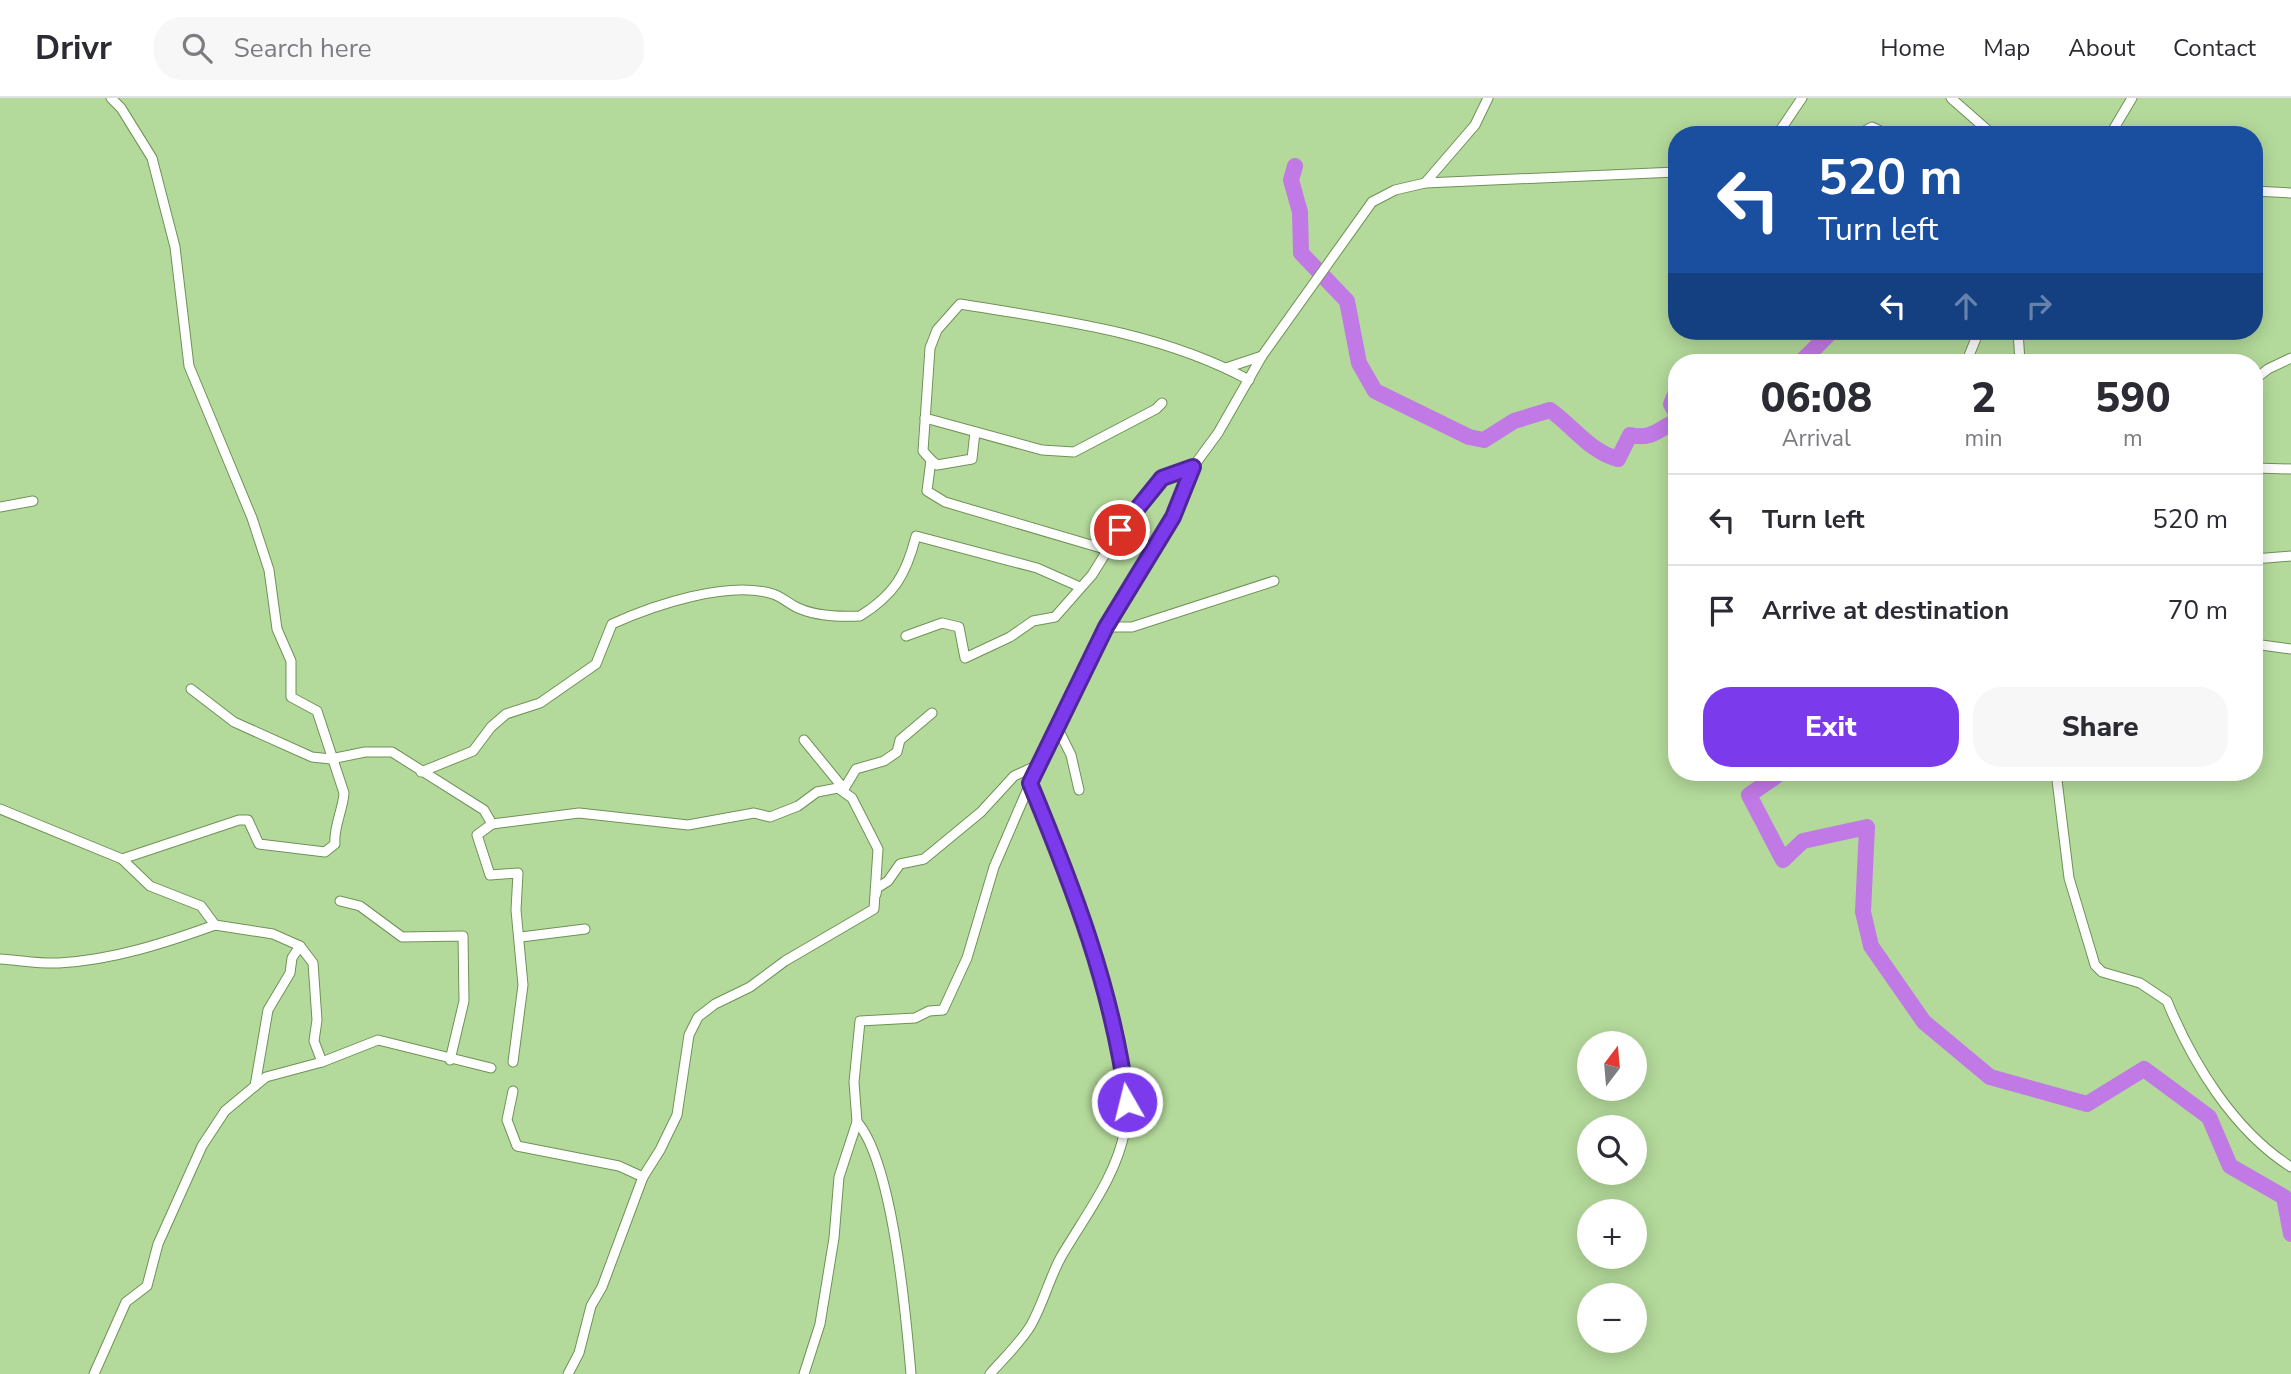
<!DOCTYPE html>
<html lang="en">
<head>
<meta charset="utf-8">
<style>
	:root { --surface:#fff; --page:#f7f7f7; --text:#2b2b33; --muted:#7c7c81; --line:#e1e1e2; --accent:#7c3aed }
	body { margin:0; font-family:"Nunito Sans",sans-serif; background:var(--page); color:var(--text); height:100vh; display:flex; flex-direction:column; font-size:26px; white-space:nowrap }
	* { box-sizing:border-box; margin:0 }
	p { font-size:23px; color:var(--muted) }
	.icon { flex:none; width:38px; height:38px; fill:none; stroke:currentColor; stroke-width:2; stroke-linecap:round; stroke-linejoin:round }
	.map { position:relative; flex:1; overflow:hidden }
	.panel { position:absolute; left:1668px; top:256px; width:595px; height:427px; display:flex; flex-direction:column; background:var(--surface); border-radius:28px; box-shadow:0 4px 18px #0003 }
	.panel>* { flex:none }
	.top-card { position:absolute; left:1668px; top:28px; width:595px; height:214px; border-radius:28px; box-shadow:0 4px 18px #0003; background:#1a4fa0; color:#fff; overflow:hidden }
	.needle { width:46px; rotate:16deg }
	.controls { position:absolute; left:1577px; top:933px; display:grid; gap:14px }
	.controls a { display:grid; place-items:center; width:70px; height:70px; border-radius:50%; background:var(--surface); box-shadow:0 4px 18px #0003; font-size:35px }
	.pin { position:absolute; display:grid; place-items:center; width:60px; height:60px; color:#fff; margin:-30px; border:4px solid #fff; border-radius:50%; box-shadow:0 2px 7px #0007 }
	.me { position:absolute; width:77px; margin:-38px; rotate:352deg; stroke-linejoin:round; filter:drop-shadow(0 0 5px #0008) }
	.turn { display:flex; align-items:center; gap:24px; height:147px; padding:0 35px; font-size:32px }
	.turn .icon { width:91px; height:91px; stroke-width:2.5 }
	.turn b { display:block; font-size:49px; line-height:60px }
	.lanes { display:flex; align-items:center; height:66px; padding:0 35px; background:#0003; justify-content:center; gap:35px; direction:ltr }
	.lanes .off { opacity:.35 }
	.eta { display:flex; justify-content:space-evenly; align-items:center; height:119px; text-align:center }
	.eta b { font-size:42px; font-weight:800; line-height:49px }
	.action { display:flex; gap:14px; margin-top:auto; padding:14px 35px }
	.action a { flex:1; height:80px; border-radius:28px; background:var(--accent); color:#fff; font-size:28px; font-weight:800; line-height:80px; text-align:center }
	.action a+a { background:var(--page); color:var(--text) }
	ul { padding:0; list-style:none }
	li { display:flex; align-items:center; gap:21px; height:91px; padding:0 35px; border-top:2px solid var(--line) }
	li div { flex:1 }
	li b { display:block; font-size:26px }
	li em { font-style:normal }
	header { display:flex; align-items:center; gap:42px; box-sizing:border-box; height:98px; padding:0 35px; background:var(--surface); border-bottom:2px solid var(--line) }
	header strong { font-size:33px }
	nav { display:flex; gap:38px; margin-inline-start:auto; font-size:24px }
	.search { width:490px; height:63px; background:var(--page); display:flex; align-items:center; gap:18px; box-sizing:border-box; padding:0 24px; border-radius:28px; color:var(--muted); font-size:26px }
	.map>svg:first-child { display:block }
</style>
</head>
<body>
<header>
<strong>Drivr</strong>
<div class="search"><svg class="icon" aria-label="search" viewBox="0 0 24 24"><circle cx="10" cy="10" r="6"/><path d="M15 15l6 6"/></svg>Search here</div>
<nav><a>Home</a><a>Map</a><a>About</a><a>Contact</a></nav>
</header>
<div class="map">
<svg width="2291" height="1276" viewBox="0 0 2291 1276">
	<rect width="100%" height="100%" fill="#b4da9b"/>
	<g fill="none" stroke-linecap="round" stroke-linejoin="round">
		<!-- river -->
		<g stroke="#c179e5" stroke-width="16">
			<path d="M 1295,68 L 1291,82 L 1300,114 L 1301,155 L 1347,203 L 1359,265 L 1375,293 L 1469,339 L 1484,342 L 1514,323 L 1550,312 C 1573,328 1590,354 1618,361 L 1630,337 C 1652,342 1659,331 1676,323"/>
			<polyline points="1734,264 1744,264"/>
			<polyline points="1801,264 1832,233"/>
			<polyline points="1676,294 1671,306 1676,315"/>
			<polyline points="1782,674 1749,697 1783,762 1803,743 1867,729 1863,814 1871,848 1924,924 1990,979 2087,1006 2144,971 2209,1019 2230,1068 2284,1099 2291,1136"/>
		</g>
		<!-- street casing -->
		<g stroke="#6f9256" stroke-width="11">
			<g id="street">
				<polyline points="1951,0 1993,37"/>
				<polyline points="1777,37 1802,0"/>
				<polyline points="1857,37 1872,29 1889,37"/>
				<polyline points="2110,37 2132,0"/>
				<polyline points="1425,85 1475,27 1488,0"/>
				<polyline points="2254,93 2291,95"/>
				<polyline points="2018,233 2020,264"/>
				<polyline points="1968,260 1979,233"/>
				<polyline points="1226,270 1262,258"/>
				<polyline points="2254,282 2268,271 2291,260"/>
				<polyline points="925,320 1042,352 1074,354 1156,311 1162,305"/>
				<polyline points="931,362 937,367 972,361 975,334"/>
				<polyline points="2254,370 2291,371"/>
				<polyline points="0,409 33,403"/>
				<path d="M 1108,452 L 945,404 L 927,393 L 931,362 L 923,353 L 930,250 L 937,232 L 960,206 C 1058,222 1161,234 1249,282"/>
				<polyline points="2254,461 2291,458"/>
				<polyline points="1106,529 1132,529 1274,483"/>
				<polyline points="906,538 942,525 959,529 965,560 1010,539 1033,523 1055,519 1092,477 1120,432 1162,381 1193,369"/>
				<polyline points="2254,546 2291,551"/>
				<polyline points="191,591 234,624 312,659 331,661 365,654 392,654 484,712 492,726 477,737 490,777 518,775 516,812 523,887 513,964"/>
				<polyline points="1057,629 1071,657 1079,692"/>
				<polyline points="804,642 844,691 856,671 884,663 897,654 900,642 932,615"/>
				<path d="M 421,674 L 473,653 L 491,629 L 506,616 L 540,605 L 596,566 L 612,526 C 654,507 728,482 773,496 C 782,499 788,505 796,509 C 814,518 840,519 860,518 C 894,497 906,477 916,438 L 1037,470 L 1080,489"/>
				<path d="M 2056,674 L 2069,780 L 2095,867 L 2102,874 L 2140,885 L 2167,903 C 2192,964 2233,1032 2291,1069"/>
				<polyline points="0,711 122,761"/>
				<polyline points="492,726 579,715 688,727 754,715 770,719 798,708 817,694 838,690 852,700 878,751 874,811 785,863 750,889 715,906 698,919 689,937 677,1017 660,1052 643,1079"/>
				<polyline points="876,796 877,790 888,783 900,766 924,761 981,714 1014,678 1038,667"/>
				<polyline points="340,803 360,808 402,839 463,838 464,903 450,962"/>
				<polyline points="521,839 585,831"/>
				<polyline points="300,848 313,865 317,922 314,943 322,964"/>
				<path d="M 0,861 C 19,862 40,866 59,865 C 113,862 165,845 215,827 L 201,808 L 150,788 L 122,761 L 239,722 L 248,722 L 259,746 L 325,754 L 335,746 C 333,730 343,712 344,695 L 317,613 L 291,599 L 291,563 L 277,531 L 269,472 L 252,420 L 189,268 L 175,149 L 152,60 L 121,10 L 111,0"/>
				<polyline points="255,988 266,979 322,964 378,942 491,970"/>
				<polyline points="513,993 507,1022 517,1048 619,1068 643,1079 602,1189 591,1208 579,1255 568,1276"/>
				<path d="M 857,1024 C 893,1065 906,1218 911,1276"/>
				<polyline points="94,1276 126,1204 147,1188 158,1146 202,1048 225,1013 255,988 268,912 290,875 292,860 300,848 273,836 215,827"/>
				<polyline points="804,1276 820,1226 834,1140 839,1079 857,1024 854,984 860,923 915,920 929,913 943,912 967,860 994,769 1038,667 1106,529 1173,419 1193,369 1218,335 1262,258 1372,104 1395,92 1425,85 1676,74"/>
				<path d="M 990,1276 C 1003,1261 1021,1244 1031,1227 C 1043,1206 1049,1181 1061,1159 C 1084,1119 1117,1078 1125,1031 C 1139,940 1066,772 1030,685"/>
			</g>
		</g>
		<!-- street -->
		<use href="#street" stroke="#fff" stroke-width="9"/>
	</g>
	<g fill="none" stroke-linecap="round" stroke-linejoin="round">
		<!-- route casing -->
		<g stroke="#51269a" stroke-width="18">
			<path id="route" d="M 1120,432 L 1162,380 L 1193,369 L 1173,419 L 1106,529 L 1030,685 C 1073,789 1113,892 1127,1004"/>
		</g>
		<!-- route -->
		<use href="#route" stroke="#7c3aed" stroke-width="12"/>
	</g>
</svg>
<div class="controls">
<a><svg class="needle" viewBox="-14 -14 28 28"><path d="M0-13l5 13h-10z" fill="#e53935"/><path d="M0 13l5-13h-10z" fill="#7c7c81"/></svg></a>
<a><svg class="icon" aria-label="search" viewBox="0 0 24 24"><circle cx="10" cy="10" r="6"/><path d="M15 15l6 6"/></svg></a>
<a>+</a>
<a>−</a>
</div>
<div class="pin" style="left:1120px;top:432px;background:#d93025"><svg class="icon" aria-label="arrive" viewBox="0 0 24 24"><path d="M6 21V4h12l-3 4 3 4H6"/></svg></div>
<svg class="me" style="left:1127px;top:1004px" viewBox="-20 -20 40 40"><circle r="17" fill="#7c3aed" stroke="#fff" stroke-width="3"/><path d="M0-11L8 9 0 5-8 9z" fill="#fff"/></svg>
<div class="top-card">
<div class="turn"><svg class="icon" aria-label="left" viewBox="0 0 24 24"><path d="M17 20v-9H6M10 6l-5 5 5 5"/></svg><div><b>520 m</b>Turn left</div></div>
<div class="lanes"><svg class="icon" aria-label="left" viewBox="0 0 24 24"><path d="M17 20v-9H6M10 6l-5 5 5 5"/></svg><svg class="icon off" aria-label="ahead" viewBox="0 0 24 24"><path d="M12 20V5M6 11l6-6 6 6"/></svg><svg class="icon off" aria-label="right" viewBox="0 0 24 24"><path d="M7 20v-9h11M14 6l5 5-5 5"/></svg></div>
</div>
<section class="panel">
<div class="eta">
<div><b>06:08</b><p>Arrival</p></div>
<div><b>2</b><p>min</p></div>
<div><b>590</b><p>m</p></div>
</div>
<ul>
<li><svg class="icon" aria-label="left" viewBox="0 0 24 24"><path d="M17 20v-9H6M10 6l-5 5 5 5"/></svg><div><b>Turn left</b></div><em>520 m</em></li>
<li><svg class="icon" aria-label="arrive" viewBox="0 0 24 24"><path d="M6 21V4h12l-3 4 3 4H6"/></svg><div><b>Arrive at destination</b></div><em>70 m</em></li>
</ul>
<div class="action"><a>Exit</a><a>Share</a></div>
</section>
</div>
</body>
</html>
